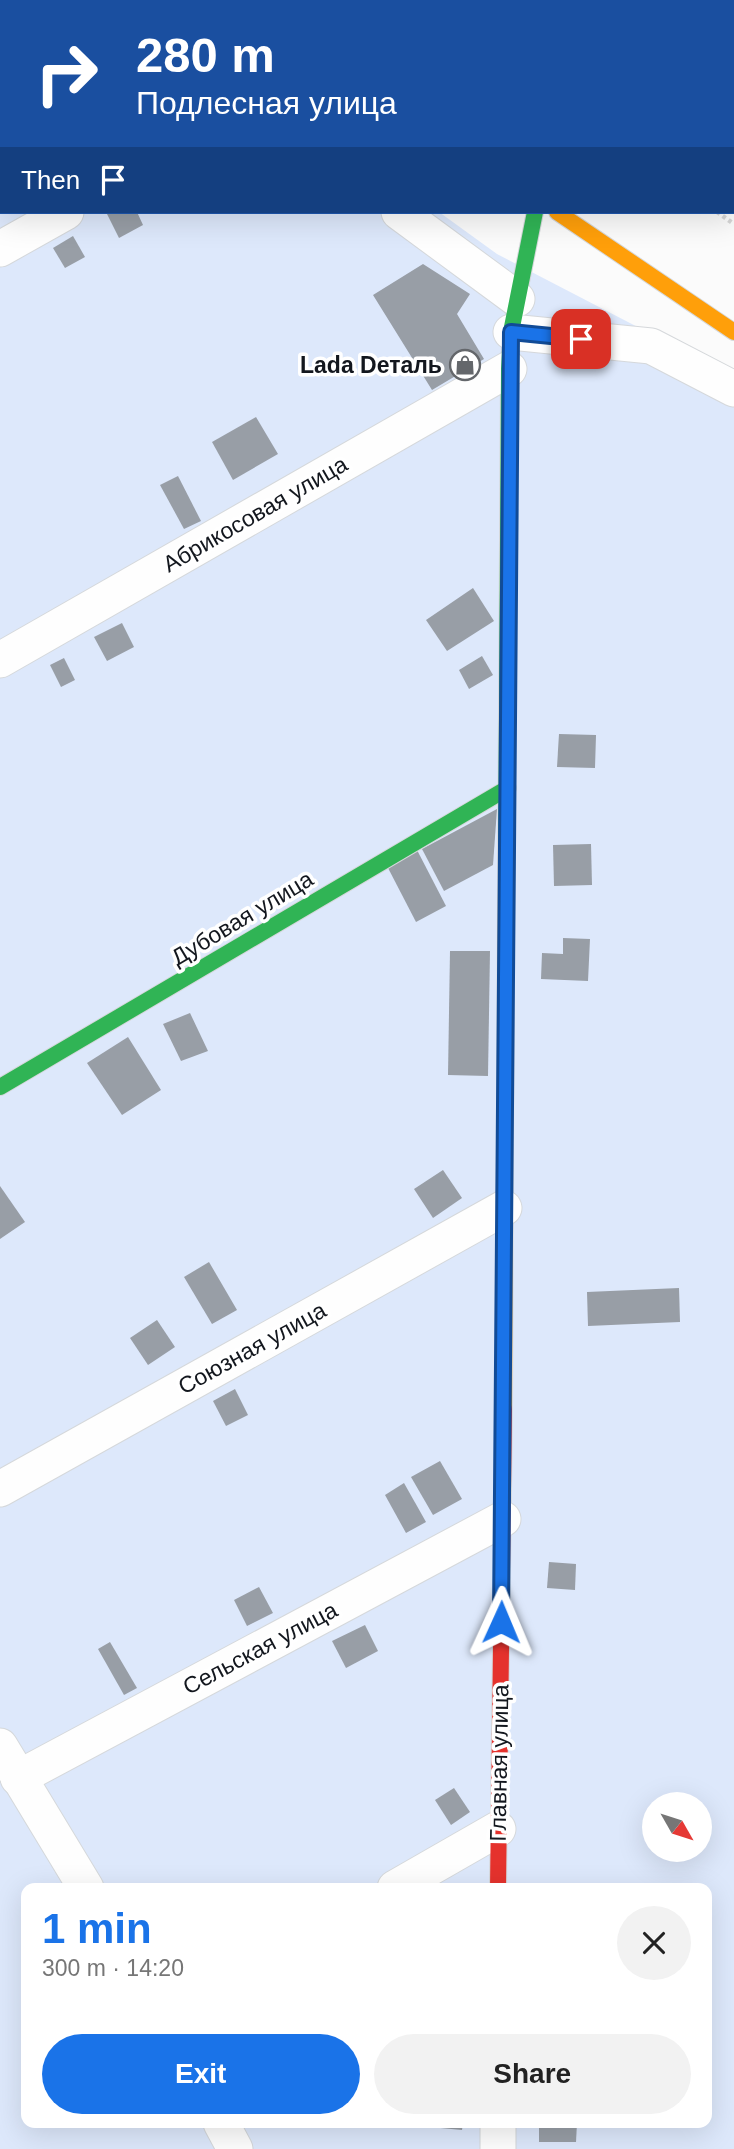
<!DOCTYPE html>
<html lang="en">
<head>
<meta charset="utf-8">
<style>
	:root { --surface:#fff; --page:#f2f2f2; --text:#222; --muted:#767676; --accent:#1a73e8 }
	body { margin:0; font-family:Helvetica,sans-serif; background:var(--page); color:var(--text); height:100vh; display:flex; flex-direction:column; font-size:26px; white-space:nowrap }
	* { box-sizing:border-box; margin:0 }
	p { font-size:23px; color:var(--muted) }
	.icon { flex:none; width:38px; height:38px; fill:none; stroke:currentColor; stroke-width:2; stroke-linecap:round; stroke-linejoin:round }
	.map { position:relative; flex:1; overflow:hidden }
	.drawer { position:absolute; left:21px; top:1883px; width:691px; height:245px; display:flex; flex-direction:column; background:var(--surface); border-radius:14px; box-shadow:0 7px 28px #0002 }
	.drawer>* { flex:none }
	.guide { position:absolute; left:0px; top:0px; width:735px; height:214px; box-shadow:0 7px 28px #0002; background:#1a4fa0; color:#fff; overflow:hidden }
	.needle { width:46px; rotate:129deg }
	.buttons { position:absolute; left:642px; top:1792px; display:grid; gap:14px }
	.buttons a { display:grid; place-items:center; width:70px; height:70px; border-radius:50%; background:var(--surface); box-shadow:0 7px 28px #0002; font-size:35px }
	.pin { position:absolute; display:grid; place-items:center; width:60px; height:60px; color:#fff; margin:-30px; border-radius:14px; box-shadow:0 4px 10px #0006 }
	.me { position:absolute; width:77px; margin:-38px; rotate:1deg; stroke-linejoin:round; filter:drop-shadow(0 0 5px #0008) }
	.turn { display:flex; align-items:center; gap:24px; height:147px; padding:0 21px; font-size:32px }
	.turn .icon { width:91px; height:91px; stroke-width:2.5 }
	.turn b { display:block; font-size:49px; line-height:60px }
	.then { display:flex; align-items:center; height:66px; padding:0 21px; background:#0003; gap:14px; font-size:26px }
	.round { display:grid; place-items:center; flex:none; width:74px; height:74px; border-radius:37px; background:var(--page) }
	.headline { display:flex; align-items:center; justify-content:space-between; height:119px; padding:0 21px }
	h1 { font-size:42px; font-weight:700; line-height:52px; color:var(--accent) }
	.primary-button { display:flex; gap:14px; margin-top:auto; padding:14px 21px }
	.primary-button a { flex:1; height:80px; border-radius:42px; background:var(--accent); color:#fff; font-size:28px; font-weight:700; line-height:80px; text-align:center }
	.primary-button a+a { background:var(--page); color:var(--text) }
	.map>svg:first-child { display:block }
</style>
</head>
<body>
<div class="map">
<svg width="734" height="2149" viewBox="0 0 734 2149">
	<rect width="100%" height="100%" fill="#fbfbfb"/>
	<!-- green -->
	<path fill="#dde8fb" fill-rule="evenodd" d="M 0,0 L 151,2 L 2,2 L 2,212 L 439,212 L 497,254 L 734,377 L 734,2149 L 0,2149 ZM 654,1804 L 700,1804 L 700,1850 L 654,1850 ZM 26,1888 L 707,1888 L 707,2123 L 26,2123 Z"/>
	<!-- building -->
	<g fill="#989ea6">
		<polygon points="112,212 137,212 143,225 119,238 107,214"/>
		<polygon points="73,236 85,257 65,268 53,248"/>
		<polygon points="423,264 470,294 457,314 484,359 432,390 373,295"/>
		<polygon points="256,417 278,454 233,480 212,442"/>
		<polygon points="178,476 201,521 184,529 160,485"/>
		<polygon points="473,588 494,621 447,651 426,620"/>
		<polygon points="122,623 134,647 107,661 94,637"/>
		<polygon points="482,656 493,675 469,689 459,670"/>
		<polygon points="64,658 75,680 61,687 50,665"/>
		<polygon points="559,734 596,735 595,768 557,767"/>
		<polygon points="497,809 493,865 444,891 422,849"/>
		<polygon points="591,844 592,885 554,886 553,845"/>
		<polygon points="417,850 446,906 416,922 387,866"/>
		<polygon points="563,938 590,939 588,981 541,979 542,953 563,954"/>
		<polygon points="450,951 490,951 488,1076 448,1075"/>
		<polygon points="190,1013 208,1051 181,1061 163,1024"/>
		<polygon points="128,1037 161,1090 122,1115 87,1063"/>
		<polygon points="443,1170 462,1198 433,1218 414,1189"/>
		<polygon points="0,1186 25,1222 0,1239"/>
		<polygon points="209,1262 237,1310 212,1324 184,1277"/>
		<polygon points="679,1288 680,1322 588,1326 587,1292"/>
		<polygon points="157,1320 175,1347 148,1365 130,1338"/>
		<polygon points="235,1389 248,1415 226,1426 213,1401"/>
		<polygon points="440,1461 462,1499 433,1515 411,1477"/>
		<polygon points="404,1483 426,1522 406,1533 385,1495"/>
		<polygon points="549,1562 576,1564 575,1590 547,1588"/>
		<polygon points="259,1587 273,1613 247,1626 234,1600"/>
		<polygon points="365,1625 378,1651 346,1668 332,1641"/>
		<polygon points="110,1642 137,1688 124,1695 98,1649"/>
		<polygon points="454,1788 470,1812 451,1825 435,1800"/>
		<polygon points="430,2123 463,2123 462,2130 430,2127"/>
		<polygon points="539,2123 577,2123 576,2142 539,2142"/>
	</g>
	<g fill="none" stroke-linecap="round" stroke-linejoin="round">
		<!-- lane casing -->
		<g stroke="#d5d8db" stroke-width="19">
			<polyline id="lane" points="542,0 542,2"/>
		</g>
		<!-- street casing -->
		<g stroke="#d5d8db" stroke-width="37">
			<g id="street">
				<polyline points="107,0 110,2"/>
				<polyline points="399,212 517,299"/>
				<polyline points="0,249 66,212"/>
				<polyline points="511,332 651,346 734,389"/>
				<polyline points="0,660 509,369"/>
				<polyline points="0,1489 504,1208"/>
				<polyline points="0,1746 86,1888"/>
				<polyline points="18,1778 503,1519"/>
				<polyline points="395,1888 498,1829"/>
				<polyline points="221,2123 235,2149"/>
				<polyline points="498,2123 498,2149"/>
			</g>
		</g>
		<!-- fast casing -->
		<g stroke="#d5d8db" stroke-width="18">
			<g id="fast">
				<polyline points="506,883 509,369 511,332 535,212"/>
				<polyline points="0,1087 508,788"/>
			</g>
		</g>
		<!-- slow casing -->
		<g stroke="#d5d8db" stroke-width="18">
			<g id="slow">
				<polyline points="557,212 734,332"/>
				<polyline points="504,1409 506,883"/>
			</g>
		</g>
		<!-- jam casing -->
		<g stroke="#d5d8db" stroke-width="18">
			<g id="jam">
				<polyline points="271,0 274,2"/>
				<polyline points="498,1888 504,1409"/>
			</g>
		</g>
		<!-- path -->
		<g stroke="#d6d6d6" stroke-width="4.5" stroke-dasharray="3.5 3.5" stroke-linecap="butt">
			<polyline points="418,0 420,2"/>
			<polyline points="717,212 734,224"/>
		</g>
		<!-- lane -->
		<use href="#lane" stroke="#fefefe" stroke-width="18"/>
		<!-- street -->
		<use href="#street" stroke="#fefefe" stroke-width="35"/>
		<!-- fast -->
		<use href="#fast" stroke="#30b455" stroke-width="16"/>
		<!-- slow -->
		<use href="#slow" stroke="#ff9f0a" stroke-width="16"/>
		<!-- jam -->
		<use href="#jam" stroke="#e5322d" stroke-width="16"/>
	</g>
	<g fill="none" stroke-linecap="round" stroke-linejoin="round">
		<!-- route casing -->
		<g stroke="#114b97" stroke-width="18">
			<polyline id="route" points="501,1622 511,332 581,339"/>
		</g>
		<!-- route -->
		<use href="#route" stroke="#1a73e8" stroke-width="12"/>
	</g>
	<!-- icons -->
	<defs>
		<g id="shop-ring" transform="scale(1.575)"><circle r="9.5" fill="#fff" stroke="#64676b" stroke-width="1.5"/><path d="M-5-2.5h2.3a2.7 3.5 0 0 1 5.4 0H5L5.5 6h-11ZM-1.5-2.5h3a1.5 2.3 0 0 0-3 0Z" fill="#64676b"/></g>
	</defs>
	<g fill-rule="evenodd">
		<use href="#shop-ring" x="465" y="365"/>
	</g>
	<g text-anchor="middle" stroke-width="7" stroke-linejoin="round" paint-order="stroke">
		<!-- poi labels -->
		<g font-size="23" font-weight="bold" fill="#13171e" stroke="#fff" text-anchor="end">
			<text x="442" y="373">Lada Dеталь</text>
		</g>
		<!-- street labels -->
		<g font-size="23" fill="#13171e" stroke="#fff">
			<text transform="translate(255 514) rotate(-30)" y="8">Абрикосовая улица</text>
			<text transform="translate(242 918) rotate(-31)" y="8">Дубовая улица</text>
			<text transform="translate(252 1348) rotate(-29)" y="8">Союзная улица</text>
			<text transform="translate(260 1648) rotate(-28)" y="8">Сельская улица</text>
			<text transform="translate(499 1763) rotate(-89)" y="8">Главная улица</text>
		</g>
	</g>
</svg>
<div class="buttons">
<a><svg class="needle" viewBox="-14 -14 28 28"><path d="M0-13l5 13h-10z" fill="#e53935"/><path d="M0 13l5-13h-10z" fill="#767676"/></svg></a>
</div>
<div class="pin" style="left:581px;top:339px;background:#d93025"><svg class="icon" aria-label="arrive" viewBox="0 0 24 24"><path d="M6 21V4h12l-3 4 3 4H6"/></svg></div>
<svg class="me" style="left:501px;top:1622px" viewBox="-20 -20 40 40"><path d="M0-17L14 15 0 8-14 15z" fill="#1a73e8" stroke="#fff" stroke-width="4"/></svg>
<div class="guide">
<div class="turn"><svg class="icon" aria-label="right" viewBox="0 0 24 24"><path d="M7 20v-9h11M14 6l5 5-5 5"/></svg><div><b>280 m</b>Подлесная улица</div></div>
<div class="then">Then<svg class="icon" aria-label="arrive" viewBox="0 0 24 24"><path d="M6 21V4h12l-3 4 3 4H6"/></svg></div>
</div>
<section class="drawer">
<div class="headline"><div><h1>1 min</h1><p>300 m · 14:20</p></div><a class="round"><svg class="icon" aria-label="close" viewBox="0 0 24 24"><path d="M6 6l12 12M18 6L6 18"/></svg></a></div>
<div class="primary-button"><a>Exit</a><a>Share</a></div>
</section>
</div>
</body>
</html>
